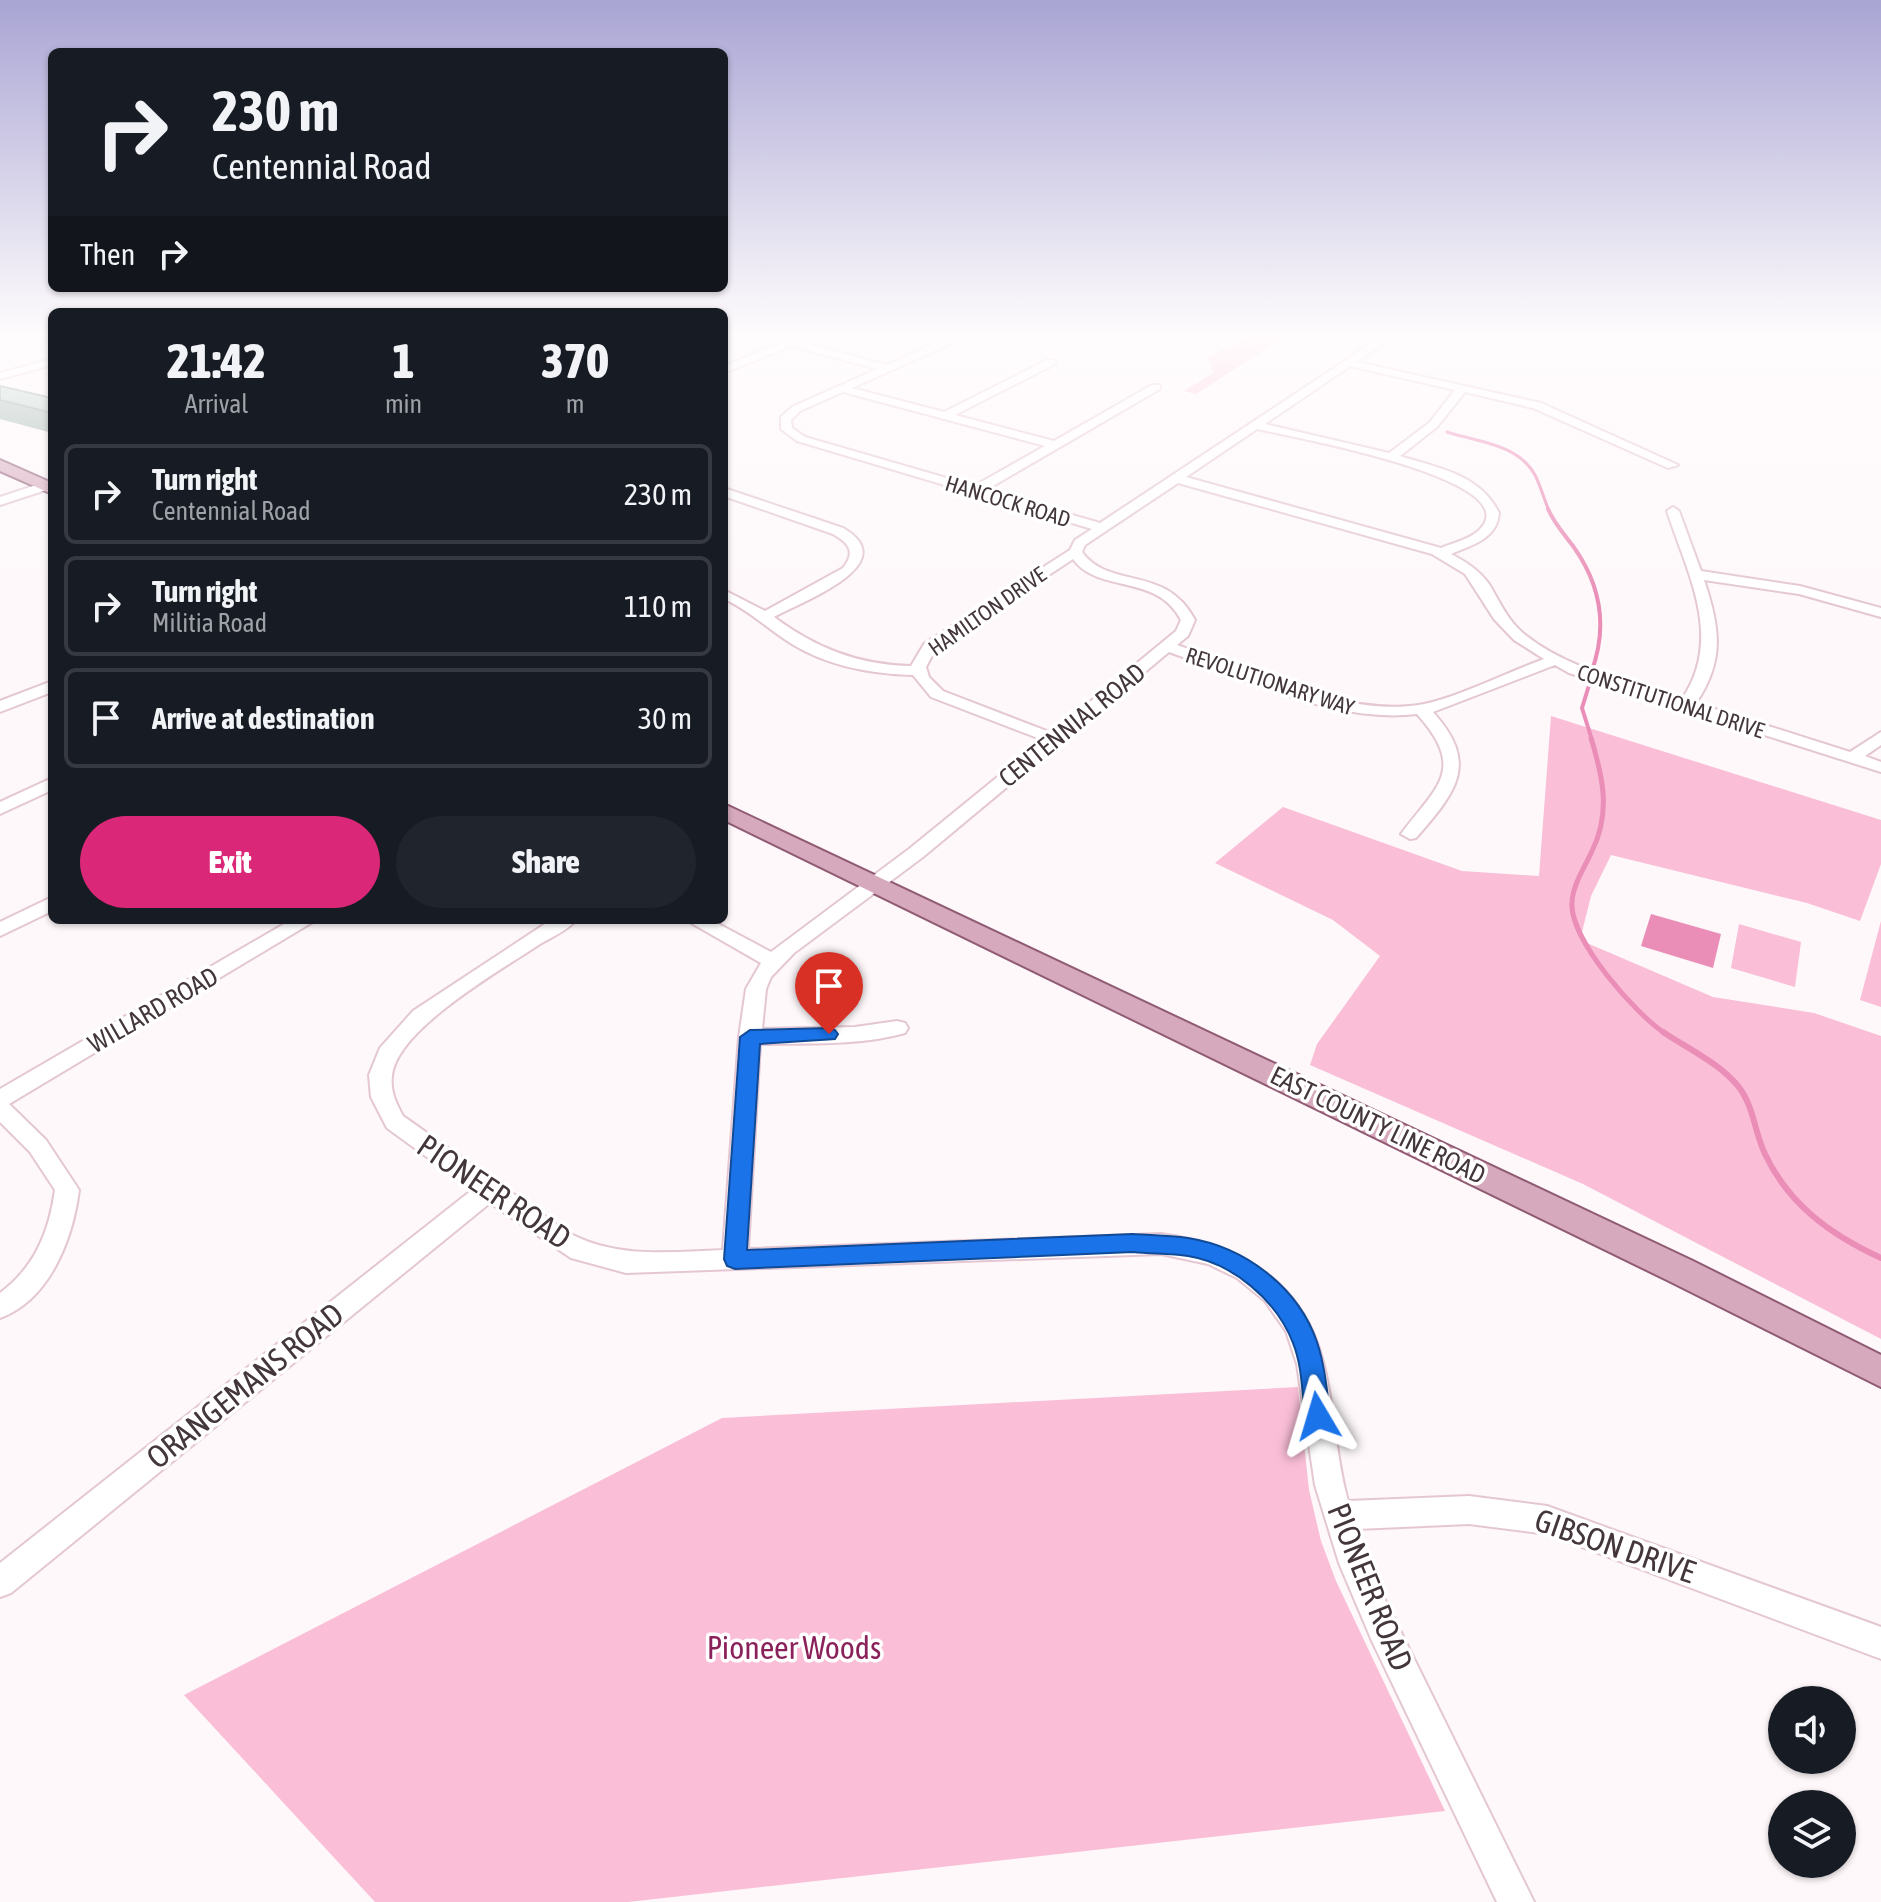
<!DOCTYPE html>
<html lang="en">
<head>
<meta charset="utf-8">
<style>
	:root { --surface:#171b24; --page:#20242c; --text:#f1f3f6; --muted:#9ea1a6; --line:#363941; --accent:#db2777 }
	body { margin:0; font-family:"Asap Condensed",sans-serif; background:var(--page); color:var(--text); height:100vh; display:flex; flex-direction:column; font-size:30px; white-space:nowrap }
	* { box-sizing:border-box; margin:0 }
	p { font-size:26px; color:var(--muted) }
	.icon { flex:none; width:44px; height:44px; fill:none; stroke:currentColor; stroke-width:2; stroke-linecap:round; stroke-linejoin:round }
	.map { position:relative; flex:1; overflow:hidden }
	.drawer { position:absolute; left:48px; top:308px; width:680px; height:616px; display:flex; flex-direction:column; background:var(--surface); border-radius:12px; box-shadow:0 2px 6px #0004 }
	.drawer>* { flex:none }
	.banner { position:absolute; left:48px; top:48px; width:680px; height:244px; border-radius:12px; box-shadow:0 2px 6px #0004; background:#171b24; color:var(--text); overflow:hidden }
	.tools { position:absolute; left:1768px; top:1686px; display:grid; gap:16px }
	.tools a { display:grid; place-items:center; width:88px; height:88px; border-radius:50%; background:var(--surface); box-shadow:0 2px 6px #0004; font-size:40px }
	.pin { position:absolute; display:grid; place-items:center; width:68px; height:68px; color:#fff; margin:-82px -34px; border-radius:50% 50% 50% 0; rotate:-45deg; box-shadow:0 0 8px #0007 }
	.pin .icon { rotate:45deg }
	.me { position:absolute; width:88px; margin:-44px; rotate:353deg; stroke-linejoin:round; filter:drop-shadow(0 0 6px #0008) }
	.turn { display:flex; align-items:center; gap:28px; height:168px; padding:0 32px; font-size:36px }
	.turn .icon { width:104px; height:104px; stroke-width:2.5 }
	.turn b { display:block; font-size:56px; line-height:68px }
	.then { display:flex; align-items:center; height:76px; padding:0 32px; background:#0003; gap:16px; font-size:30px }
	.eta { display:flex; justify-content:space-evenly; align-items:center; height:136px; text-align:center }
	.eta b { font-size:48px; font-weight:800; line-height:56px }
	.action { display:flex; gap:16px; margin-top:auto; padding:16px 32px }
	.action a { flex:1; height:92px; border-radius:48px; background:var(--accent); color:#fff; font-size:32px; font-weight:800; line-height:92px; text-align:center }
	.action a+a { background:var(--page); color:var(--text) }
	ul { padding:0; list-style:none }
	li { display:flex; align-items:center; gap:24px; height:100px; margin:0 16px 12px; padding:0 16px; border:4px solid var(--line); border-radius:12px }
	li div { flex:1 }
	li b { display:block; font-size:30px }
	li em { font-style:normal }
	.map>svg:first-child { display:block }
</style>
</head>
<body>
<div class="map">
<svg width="1881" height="1902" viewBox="0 0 1881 1902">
	<rect width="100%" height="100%" fill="#fef8fa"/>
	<!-- green -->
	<g fill="#fabed7">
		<polygon points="1256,333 1290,333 1196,394 1184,391 1213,373 1208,357"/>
		<polygon points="1551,716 1881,820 1881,864 1860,921 1807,903 1611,855 1591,896 1580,940 1713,997 1814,1013 1881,1036 1881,1339 1583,1184 1310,1065 1317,1044 1380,956 1333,920 1215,863 1283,807 1462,871 1539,876"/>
		<polygon points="1881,921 1881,1007 1860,1000"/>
		<polygon points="1739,924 1801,942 1795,987 1731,968"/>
		<polygon points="1298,1387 1309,1490 1321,1541 1336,1581 1445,1811 628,1902 375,1902 184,1695 722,1418"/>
	</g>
	<!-- water -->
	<polygon fill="#ea8eb7" points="1651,914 1721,934 1713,968 1641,946"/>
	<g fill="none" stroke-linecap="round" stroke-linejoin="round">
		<!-- stream-far3 -->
		<path stroke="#ea8eb7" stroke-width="3" d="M 1447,432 C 1478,442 1518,444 1535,475 C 1541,487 1544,499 1549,511"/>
		<!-- stream-far2 -->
		<g stroke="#ea8eb7" stroke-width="4">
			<path d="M 1548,509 C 1554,523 1564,534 1573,546 C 1601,585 1608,628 1591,673"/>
			<polyline points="1590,682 1582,708 1592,740"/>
		</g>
		<!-- stream-far1 -->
		<path stroke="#ea8eb7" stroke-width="5" d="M 1591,738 C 1603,777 1611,813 1592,851 C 1585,867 1573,884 1572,902 C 1569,939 1636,1015 1666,1034"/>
		<!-- stream -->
		<path stroke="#ea8eb7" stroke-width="6" d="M 1663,1032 C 1687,1048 1719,1063 1738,1086 C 1754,1106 1754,1131 1765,1154 C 1789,1205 1831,1235 1881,1258"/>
		<!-- minor casing -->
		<g stroke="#e4c7d2" stroke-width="4">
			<g id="minor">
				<path d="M 807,333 L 820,333 L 801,342 L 887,365 L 951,336 L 959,336 L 959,340 L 852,388 L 944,412 L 1047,360 L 1055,360 L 1055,364 L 955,415 L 1054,441 L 1152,385 L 1160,385 L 1160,389 L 986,490 L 1100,523 L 1387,333 L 1398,333 L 1357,362 L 1541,403 L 1678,465 L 1668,468 L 1533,408 L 1465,392 L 1437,427 L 1400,456 C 1438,468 1480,474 1499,513 C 1497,539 1472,545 1451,554 C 1466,562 1479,570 1489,584 C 1500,602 1507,620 1524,634 C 1569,670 1629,682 1682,699 C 1724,637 1687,573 1667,511 L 1673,507 L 1679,511 L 1701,571 L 1800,586 L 1881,608 L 1881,617 L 1799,594 L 1704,580 C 1720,628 1725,660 1696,703 L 1850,752 L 1881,732 L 1881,745 L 1865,756 L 1881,762 L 1881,772 L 1569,673 L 1555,665 L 1433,712 C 1480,764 1456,792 1416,838 L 1410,839 L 1401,834 C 1437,786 1467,770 1417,714 C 1335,724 1246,679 1169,652 L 923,857 L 794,953 L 771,977 L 766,989 L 762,1029 L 855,1027 L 897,1021 L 905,1023 L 908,1028 L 905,1033 C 859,1046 807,1043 760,1044 L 748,1249 L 1161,1234 C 1239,1245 1303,1281 1323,1362 C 1335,1408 1335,1455 1348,1501 L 1469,1496 L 1547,1506 L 1881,1627 L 1881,1659 L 1547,1534 L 1469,1524 L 1357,1529 L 1386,1602 L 1534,1902 L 1497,1902 L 1372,1641 L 1339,1563 L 1315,1485 L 1297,1364 L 1286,1331 L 1265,1301 L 1237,1278 L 1208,1264 L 1161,1254 L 626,1273 L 571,1258 L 490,1203 L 11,1593 L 0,1597 L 0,1563 L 472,1190 L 387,1128 L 371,1097 L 369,1075 L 380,1048 L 413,1011 L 551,920 L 576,920 C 568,930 552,937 540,944 C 503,969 396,1029 392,1076 C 390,1091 396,1103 403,1116 L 567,1232 C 616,1259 669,1252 723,1250 L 739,1037 L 746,989 L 761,963 L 686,920 L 711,920 L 771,952 L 909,849 L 1043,740 L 931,697 L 913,675 C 871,674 828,666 792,644 C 769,630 749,610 724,599 L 724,590 L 765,611 L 843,568 C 856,552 849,543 833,534 L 724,496 L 724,488 L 843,528 C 905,564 803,601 774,617 C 816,648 858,665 911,666 L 924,644 L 1070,550 L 1075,540 L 1092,529 L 797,441 L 781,429 L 781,417 L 792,407 L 877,369 L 791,346 L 724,373 L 724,366 ZM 1350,366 L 1455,390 L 1429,423 L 1389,453 L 1265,424 ZM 843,392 L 1045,446 L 974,486 L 805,437 L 792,428 L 791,420 L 800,411 ZM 1257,429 C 1286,436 1513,476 1484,524 C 1476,538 1455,542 1441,548 L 1186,477 ZM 1178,483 L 1432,554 L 1465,574 L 1494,619 L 1514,640 L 1544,659 C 1508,672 1461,696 1424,704 C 1349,719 1249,670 1177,645 L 1188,636 L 1195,620 C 1166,564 1109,590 1082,552 L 1085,545 ZM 1073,559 C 1098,594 1157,573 1181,620 L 1176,631 L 1052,733 L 943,691 L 929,677 L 926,667 L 935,650 Z"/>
				<polygon points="52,359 52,365 0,379 0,373"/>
				<polygon points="45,482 49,483 49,489 0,505 0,497"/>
				<polygon points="52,681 52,692 0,712 0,701"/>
				<polygon points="52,778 52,790 0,814 0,802"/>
				<polygon points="52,897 52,911 0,936 0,922"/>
				<path d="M 291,920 L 316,920 L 9,1104 L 46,1140 L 79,1190 C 73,1238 50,1300 0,1318 L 0,1293 C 35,1267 49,1232 55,1190 L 30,1152 L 0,1122 L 0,1089 Z"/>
			</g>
		</g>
		<!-- major casing -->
		<g stroke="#905b73" stroke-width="4">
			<g id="major">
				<polygon points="0,460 52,483 52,494 0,471"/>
				<polygon points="724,804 1693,1261 1881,1355 1881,1387 1669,1281 724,820"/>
			</g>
		</g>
		<!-- minor -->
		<use href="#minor" fill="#fff" fill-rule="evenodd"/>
		<!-- major -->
		<use href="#major" fill="#d6a9bd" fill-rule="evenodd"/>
	</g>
	<!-- wall -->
	<polygon fill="#93aca1" points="0,386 52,398 52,433 0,419"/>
	<!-- building -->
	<polygon fill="#abc8bb" stroke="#788c83" stroke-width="2" points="0,386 52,398 52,413 0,400"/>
	<!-- sky -->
	<linearGradient id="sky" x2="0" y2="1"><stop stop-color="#a9a5d4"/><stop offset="0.56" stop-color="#fffcfd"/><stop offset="1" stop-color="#fffcfd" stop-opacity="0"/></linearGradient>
	<rect width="1881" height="599" fill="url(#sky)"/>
	<!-- route -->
	<path fill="#1a73e8" stroke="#114b97" stroke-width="2" d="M 829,1028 L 835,1030 L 838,1034 L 835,1039 L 760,1044 L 747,1250 L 1133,1234 C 1151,1235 1170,1235 1188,1238 C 1245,1247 1298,1287 1317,1342 C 1325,1366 1327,1391 1330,1416 L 1327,1424 L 1318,1427 L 1309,1424 L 1305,1416 C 1302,1392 1302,1365 1293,1343 C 1277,1301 1233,1263 1188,1256 C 1170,1253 1151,1254 1133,1252 L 735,1269 L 727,1266 L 724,1259 L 740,1037 L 750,1030 Z"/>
	<g text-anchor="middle" stroke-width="7" stroke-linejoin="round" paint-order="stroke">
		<!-- far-street labels -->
		<g font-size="22" fill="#43373c" stroke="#fff">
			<text transform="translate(1008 501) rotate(17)" y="8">HANCOCK ROAD</text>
			<text transform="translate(987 611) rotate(-35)" y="8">HAMILTON DRIVE</text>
			<text transform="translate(1270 681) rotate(18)" y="8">REVOLUTIONARY WAY</text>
			<text transform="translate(1671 701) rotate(18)" y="8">CONSTITUTIONAL DRIVE</text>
		</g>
		<!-- street labels -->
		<g font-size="26" fill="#43373c" stroke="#fff">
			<text transform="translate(1072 725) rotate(-39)" y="9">CENTENNIAL ROAD</text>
			<text transform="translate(153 1010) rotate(-30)" y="9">WILLARD ROAD</text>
			<text transform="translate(1378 1125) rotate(26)" y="9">EAST COUNTY LINE ROAD</text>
		</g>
		<!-- near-street labels -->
		<g font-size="32" fill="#43373c" stroke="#fff">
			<text transform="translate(494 1192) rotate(34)" y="11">PIONEER ROAD</text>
			<text transform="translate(245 1386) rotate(-39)" y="11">ORANGEMANS ROAD</text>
			<text transform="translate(1615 1546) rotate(19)" y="11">GIBSON DRIVE</text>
			<text transform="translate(1370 1587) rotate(68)" y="11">PIONEER ROAD</text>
		</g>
		<!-- near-park labels -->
		<g font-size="32" fill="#8b215a" stroke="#fff">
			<text x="794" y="1659">Pioneer Woods</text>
		</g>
	</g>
</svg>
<div class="tools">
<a><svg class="icon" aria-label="sound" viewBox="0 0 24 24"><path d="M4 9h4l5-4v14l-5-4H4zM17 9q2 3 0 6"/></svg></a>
<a><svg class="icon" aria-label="layers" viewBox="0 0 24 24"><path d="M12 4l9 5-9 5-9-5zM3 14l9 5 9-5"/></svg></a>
</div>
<div class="pin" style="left:829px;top:1034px;background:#d93025"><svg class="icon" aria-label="arrive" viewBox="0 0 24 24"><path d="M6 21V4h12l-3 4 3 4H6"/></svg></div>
<svg class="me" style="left:1318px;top:1416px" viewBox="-20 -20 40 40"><path d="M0-17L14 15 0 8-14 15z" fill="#1a73e8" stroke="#fff" stroke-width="4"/></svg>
<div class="banner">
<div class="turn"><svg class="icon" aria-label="right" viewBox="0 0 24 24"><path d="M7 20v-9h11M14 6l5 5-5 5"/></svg><div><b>230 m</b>Centennial Road</div></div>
<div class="then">Then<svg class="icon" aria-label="right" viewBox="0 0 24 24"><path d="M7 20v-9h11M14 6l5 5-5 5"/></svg></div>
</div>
<section class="drawer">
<div class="eta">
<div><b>21:42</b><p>Arrival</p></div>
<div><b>1</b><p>min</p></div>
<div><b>370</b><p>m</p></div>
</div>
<ul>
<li><svg class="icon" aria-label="right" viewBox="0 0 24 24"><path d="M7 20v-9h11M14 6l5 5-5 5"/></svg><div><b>Turn right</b><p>Centennial Road</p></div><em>230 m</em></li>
<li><svg class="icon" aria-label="right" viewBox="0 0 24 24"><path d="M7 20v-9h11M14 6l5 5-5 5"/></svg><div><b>Turn right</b><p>Militia Road</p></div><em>110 m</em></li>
<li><svg class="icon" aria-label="arrive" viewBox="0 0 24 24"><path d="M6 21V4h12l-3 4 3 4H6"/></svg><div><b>Arrive at destination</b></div><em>30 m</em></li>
</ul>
<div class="action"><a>Exit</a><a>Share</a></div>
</section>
</div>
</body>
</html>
